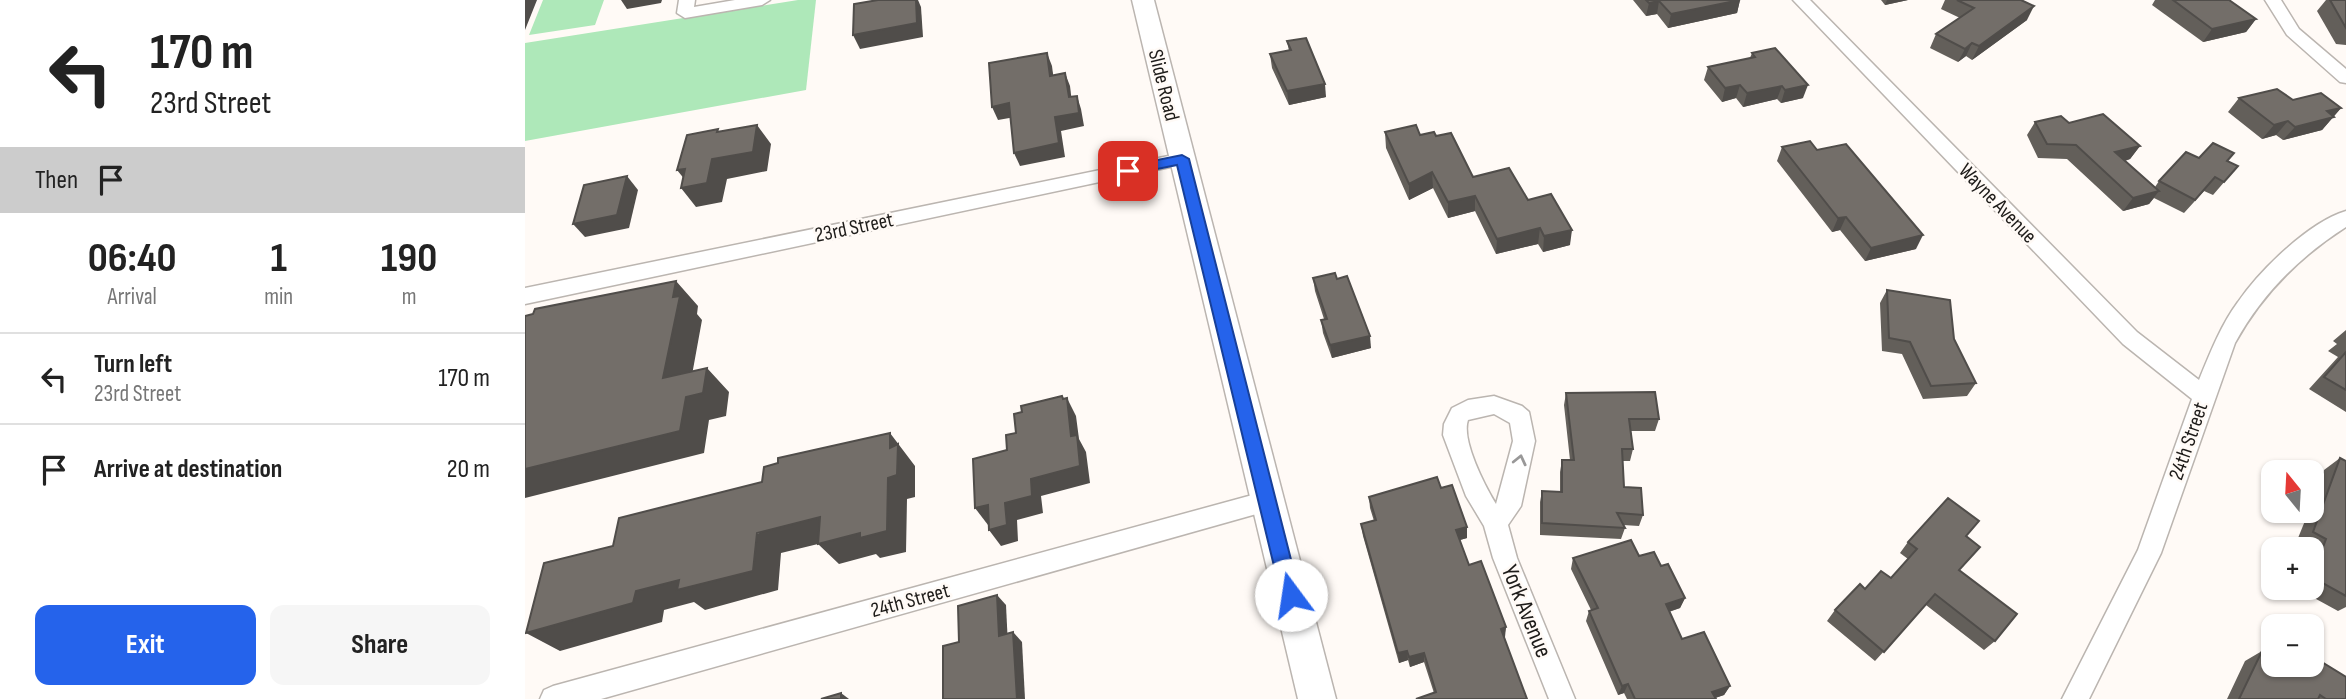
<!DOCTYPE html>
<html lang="en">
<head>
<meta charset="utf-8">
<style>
	:root { --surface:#fff; --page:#f6f6f6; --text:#222; --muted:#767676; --line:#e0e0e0; --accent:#2563eb }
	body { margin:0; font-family:"Sofia Sans Condensed",sans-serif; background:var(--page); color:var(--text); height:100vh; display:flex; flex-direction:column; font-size:26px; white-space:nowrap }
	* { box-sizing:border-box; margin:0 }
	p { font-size:23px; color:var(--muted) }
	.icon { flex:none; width:38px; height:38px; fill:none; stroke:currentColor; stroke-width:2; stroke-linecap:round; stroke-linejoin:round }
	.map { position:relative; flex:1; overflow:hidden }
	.side { display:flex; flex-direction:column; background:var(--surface); width:525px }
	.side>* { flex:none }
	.hud { background:#fff; color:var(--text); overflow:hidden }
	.needle { width:46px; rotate:342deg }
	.fabs { position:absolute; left:1736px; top:460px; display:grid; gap:14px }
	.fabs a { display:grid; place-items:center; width:63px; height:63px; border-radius:14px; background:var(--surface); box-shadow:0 2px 5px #0004; font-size:35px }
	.pin { position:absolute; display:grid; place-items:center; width:60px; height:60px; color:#fff; margin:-30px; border-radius:14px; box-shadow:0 4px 10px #0006 }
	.me { position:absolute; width:77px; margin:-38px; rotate:346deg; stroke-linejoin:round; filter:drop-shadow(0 0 5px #0008) }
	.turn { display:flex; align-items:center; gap:24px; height:147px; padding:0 35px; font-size:32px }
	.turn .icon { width:91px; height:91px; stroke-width:2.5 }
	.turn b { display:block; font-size:49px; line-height:60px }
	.then { display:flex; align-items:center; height:66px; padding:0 35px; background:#0003; gap:14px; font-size:26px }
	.eta { display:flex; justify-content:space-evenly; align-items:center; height:119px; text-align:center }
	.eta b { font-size:42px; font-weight:700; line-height:49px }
	.primary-button { display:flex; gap:14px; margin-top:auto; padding:14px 35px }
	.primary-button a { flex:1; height:80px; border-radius:14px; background:var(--accent); color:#fff; font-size:28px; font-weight:700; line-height:80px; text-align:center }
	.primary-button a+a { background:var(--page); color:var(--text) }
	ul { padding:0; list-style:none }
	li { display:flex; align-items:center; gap:21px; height:91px; padding:0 35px; border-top:2px solid var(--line) }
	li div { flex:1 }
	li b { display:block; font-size:26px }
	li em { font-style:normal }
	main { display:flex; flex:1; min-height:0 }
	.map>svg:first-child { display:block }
</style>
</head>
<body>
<main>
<section class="side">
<div class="hud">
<div class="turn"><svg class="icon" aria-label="left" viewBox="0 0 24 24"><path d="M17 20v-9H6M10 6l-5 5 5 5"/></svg><div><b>170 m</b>23rd Street</div></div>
<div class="then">Then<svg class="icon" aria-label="arrive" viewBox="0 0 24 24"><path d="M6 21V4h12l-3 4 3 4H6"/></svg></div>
</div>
<div class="eta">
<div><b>06:40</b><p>Arrival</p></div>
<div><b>1</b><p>min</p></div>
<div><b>190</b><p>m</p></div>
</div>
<ul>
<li><svg class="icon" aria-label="left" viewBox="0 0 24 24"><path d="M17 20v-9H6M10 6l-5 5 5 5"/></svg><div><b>Turn left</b><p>23rd Street</p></div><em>170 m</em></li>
<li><svg class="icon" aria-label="arrive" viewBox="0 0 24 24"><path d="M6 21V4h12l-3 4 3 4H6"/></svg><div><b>Arrive at destination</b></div><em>20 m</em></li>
</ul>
<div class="primary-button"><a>Exit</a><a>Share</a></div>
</section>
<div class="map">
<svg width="1821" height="699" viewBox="0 0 1821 699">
	<rect width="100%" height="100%" fill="#fffaf6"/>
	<!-- green -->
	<g fill="#aee8b9">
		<polygon points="18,0 79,0 70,25 4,35"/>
		<polygon points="273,0 291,0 281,90 0,141 0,43"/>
	</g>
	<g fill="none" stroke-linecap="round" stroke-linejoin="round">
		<!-- street casing -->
		<g stroke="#bbb5b0" stroke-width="3">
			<g id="street">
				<polygon points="154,0 170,0 169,7 210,0 245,0 237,5 160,18 152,13"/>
				<path d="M 1268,0 L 1285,0 L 1612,332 L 1674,380 C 1685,353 1696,325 1713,302 C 1735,270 1784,222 1821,211 L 1821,227 C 1774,257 1737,294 1710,343 L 1636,553 L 1564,699 L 1537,699 L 1613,550 L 1667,399 L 1598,344 Z"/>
				<polygon points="1740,0 1756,0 1774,29 1821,69 1821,83 1815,82 1762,35"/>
				<polygon points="658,153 667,159 664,163 0,304 0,288"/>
				<path d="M 969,396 L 997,406 L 1004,412 L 1010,441 L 996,506 L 983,525 L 992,558 L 1050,699 L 1024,699 L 968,558 L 959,526 L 941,496 L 918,435 L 919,424 L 927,408 L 943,400 ZM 969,414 L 985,423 L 988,441 L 971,504 C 960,486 936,440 943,420 Z"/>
				<polygon points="742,491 750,494 754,501 750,508 742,511 76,699 15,699 19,690 28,686"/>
			</g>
		</g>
		<!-- secondary casing -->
		<g stroke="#bbb5b0" stroke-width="3">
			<polygon id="secondary" points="607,0 629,0 811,699 773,699"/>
		</g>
		<!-- street -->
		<use href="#street" fill="#fff" fill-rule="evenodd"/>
		<!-- secondary -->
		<use href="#secondary" fill="#fff" fill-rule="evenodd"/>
	</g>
	<!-- wall -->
	<g fill="#635f5a">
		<polygon points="1108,0 1215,0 1212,13 1143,28 1132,14 1121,16"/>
		<polygon points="1356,0 1383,0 1360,5"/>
		<polygon points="1420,0 1496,0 1502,20 1447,60 1441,56 1433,62 1405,48 1411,34 1435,18 1416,9"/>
		<polygon points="1630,0 1704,0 1731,19 1721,32 1678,42 1627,5"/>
		<polygon points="1801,0 1821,0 1821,45 1811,44 1792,11"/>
		<polygon points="762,41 801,97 764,105 747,68 745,54 764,51"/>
		<polygon points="1227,53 1278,98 1256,103 1252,99 1218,107 1211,98 1197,102 1179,80 1183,67 1225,58"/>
		<polygon points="1714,98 1768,100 1816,108 1797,130 1758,140 1751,135 1737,139 1703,112"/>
		<polygon points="1510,122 1544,123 1615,146 1605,159 1600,161 1630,187 1634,181 1674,158 1703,161 1713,166 1688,195 1679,191 1659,213 1629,198 1624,204 1598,211 1542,159 1513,158 1502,135"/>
		<polygon points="860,132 911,136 948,177 1003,200 1045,245 1018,252 1013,244 971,254 950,211 923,218 908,188 884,200 861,148"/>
		<polygon points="1257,147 1292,150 1391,249 1340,261 1315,230 1307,232 1252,161"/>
		<polygon points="788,278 812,279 846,348 807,358 798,333 796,320 799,319 790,291"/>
		<polygon points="1362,290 1429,339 1451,383 1442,396 1398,399 1377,354 1357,351 1355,303"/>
		<polygon points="1821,330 1821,412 1784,389 1813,357 1803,351 1812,344 1808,341"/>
		<polygon points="1041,393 1134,419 1130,431 1106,431 1108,449 1105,461 1097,461 1099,487 1118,515 1114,526 1098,525 1100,528 1096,539 1015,535 1015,502 1017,491 1035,492 1035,472 1037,460 1045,460 1039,405"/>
		<polygon points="1815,458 1821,461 1821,607 1813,611 1771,588 1787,588 1787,550 1784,550 1771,543 1784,511 1787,511 1787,503 1799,470"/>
		<polygon points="916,488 942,527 942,538 935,540 944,565 981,627 979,637 1002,699 909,693 899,662 885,667 883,660 874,663 838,536 836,524 849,521 845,508 844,497"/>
		<polygon points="1441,536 1434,570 1470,641 1459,650 1401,605 1350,661 1302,621 1310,610 1340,589 1366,578 1383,559 1375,553 1383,542"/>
		<polygon points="1114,556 1136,566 1160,598 1155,608 1144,612 1157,639 1205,686 1199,695 1190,698 1191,699 1102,699 1099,693 1093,695 1061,621 1064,611 1066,610 1046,569 1048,558"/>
		<polygon points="1737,651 1761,666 1787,665 1821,699 1702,699 1720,661"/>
	</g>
	<!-- shaded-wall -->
	<g fill="#504d4a">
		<polygon points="0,0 12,0 0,30"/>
		<polygon points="96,0 137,0 136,3 102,9"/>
		<polygon points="391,0 393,0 396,7 398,37 335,49 328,35"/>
		<polygon points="1215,0 1212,13 1143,28 1146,14"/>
		<polygon points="1362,0 1383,0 1360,5"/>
		<polygon points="1134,1 1132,14 1121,16 1124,3"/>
		<polygon points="1509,6 1502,20 1447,60 1454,46"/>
		<polygon points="1731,19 1721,32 1678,42 1687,29"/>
		<polygon points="1447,43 1441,56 1433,62 1440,49"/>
		<polygon points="522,53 527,66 530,89 525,76"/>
		<polygon points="540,73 545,86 548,111 544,97"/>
		<polygon points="800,84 801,97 764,105 762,91"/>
		<polygon points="1215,85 1211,98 1197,102 1200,88"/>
		<polygon points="1283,85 1278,98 1256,103 1260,90"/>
		<polygon points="1257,86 1252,99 1218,107 1222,93"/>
		<polygon points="552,96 556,109 559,126 536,131 540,157 495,166 489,153 530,117"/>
		<polygon points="484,103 490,117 473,120 467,107"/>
		<polygon points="1816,108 1797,130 1758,140 1770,127 1802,111"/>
		<polygon points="1763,121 1751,135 1737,139 1749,125"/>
		<polygon points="232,125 246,144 242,171 202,179 197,202 171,207 156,188 165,186 152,170 187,159"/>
		<polygon points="1615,146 1605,159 1581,166 1590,152"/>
		<polygon points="907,172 908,188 884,200 884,184"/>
		<polygon points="102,176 113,190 104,228 60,237 48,224"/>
		<polygon points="1634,191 1624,204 1598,211 1608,198"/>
		<polygon points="950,196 950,211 923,218 923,202"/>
		<polygon points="1321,217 1315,230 1307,232 1313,218"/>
		<polygon points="1015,228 1013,244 971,254 972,239"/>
		<polygon points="1047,230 1045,245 1018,252 1019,236"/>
		<polygon points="1398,235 1391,249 1340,261 1346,248"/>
		<polygon points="151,281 173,306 172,314 177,320 163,397 182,368 204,392 201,416 184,420 179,453 0,498 0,469 148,297"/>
		<polygon points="845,336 846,348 807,358 805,345"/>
		<polygon points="537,396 543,407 542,398 551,416 554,439 561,452 565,483 516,496 518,513 492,520 493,541 476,546 464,530 480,503 506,479 546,436"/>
		<polygon points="365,433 390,466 390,497 382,499 381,552 355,558 351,554 314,564 293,544 256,553 253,590 180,610 169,602 139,610 137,622 35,651 1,633 363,478"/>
		<polygon points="463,505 475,521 463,525 450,508"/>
		<polygon points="942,527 942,538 931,541 931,530"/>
		<polygon points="472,595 481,605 483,646 474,636"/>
		<polygon points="1160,598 1155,608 1136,614 1141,604"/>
		<polygon points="981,627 980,637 975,639 976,629"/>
		<polygon points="488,632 497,642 500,699 492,699"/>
		<polygon points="882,651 883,660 874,663 873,653"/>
		<polygon points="899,653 899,662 885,667 884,657"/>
		<polygon points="1103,684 1099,693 1093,695 1097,686"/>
		<polygon points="1205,686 1199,695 1187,699 1187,692"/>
		<polygon points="316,693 324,699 316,699"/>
	</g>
	<!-- building -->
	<g fill="#736e69" stroke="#504d4a" stroke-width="2">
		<polygon points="353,0 391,0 392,23 328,35 329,4"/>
		<polygon points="1121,0 1215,0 1146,14 1134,1 1124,3"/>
		<polygon points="1432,0 1496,0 1509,6 1454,46 1447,43 1440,49 1411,34 1449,8"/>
		<polygon points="1648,0 1704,0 1731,19 1687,29"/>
		<polygon points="1805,0 1821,0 1821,28"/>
		<polygon points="781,38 800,84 762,91 745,54 766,50 762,41"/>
		<polygon points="1250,48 1283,85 1260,90 1257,86 1222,93 1215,85 1200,88 1183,67 1230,57 1227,53"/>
		<polygon points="522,53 525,76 540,73 544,97 552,96 554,113 530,117 534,143 489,153 484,103 467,107 464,63"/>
		<polygon points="1752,89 1768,100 1796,93 1816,108 1802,111 1809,117 1770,127 1763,121 1749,125 1714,98"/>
		<polygon points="1578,114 1615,146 1590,152 1634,191 1608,198 1551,145 1522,144 1510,122 1536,116 1544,123"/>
		<polygon points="232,125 228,152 187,159 182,183 156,188 160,169 152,170 162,135 193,129 192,132"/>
		<polygon points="891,125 895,135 909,132 911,136 926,133 948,177 984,168 1003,200 1026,194 1047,230 1019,236 1015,228 972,239 950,196 923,202 907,172 884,184 860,132"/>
		<polygon points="1285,141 1292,150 1321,144 1398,235 1346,248 1321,217 1313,218 1257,147"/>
		<polygon points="1688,143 1709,153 1702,161 1713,166 1699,182 1690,177 1670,200 1634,181 1661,152 1674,158"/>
		<polygon points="102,176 92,215 48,224 59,185"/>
		<polygon points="810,273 812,279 822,276 845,336 805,345 796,320 802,319 788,278"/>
		<polygon points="151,281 148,297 155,296 138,378 182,368 178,393 161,397 155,431 0,469 0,316 8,314 10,309"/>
		<polygon points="1362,290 1425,300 1429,339 1451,383 1406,386 1385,342 1364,338"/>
		<polygon points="1821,352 1821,390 1799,377"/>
		<polygon points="1130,392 1134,419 1104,419 1108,449 1097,449 1099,487 1116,488 1118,515 1092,513 1100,528 1017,523 1017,491 1037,492 1037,460 1049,460 1041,393"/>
		<polygon points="537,396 538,399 542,398 546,436 552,435 555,466 506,479 507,496 480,503 482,525 464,530 463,505 450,508 448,459 482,450 481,435 491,433 489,414 497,412 496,406"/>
		<polygon points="365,433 365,448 373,444 372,475 363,478 362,531 335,538 335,533 293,544 295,517 232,533 228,571 152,590 154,580 111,591 108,603 1,633 19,563 88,546 94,518 237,482 239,467 253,463 253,458"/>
		<polygon points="1815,458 1821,461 1821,596 1787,577 1801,539 1788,532"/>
		<polygon points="912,477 916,488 927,485 942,527 931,530 944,565 956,561 981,627 976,629 1002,699 891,699 911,692 899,653 884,657 882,651 873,653 836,524 851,520 844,497"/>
		<polygon points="1423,498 1454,521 1441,536 1455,547 1434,570 1492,614 1470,641 1410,594 1359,652 1310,610 1335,584 1340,589 1356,571 1366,578 1392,549 1383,542"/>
		<polygon points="1106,540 1114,556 1129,552 1136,566 1143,564 1160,598 1141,604 1157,639 1179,632 1205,686 1187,692 1191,699 1110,699 1103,684 1097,686 1064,611 1073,608 1048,558"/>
		<polygon points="472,595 474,636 488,632 492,699 418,699 418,646 434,642 433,606"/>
		<polygon points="1737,651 1748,658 1748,665 1759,665 1771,673 1774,665 1787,665 1787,656 1821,677 1821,699 1801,699 1795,695 1793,699 1714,699"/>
		<polygon points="316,693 316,699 296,699"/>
	</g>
	<!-- one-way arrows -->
	<defs><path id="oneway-chevron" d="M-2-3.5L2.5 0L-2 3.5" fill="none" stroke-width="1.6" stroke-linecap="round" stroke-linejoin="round" transform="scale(1.75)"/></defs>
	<use stroke="#999898" href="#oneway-chevron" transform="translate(995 460) rotate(-77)"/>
	<!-- route -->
	<polygon fill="#2563eb" stroke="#184099" stroke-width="2" points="657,155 664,159 775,595 773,601 766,604 759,601 756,595 652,165 603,175 596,171 603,166"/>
	<g text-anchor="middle" stroke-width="5" stroke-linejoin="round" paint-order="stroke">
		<!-- street labels -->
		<g font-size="21" fill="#1d1b19" stroke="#fffaf6">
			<text transform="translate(639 85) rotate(76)" y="7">Slide Road</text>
			<text transform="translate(1473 203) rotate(46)" y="7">Wayne Avenue</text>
			<text transform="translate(329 227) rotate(-12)" y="7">23rd Street</text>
			<text transform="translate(1663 441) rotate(-71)" y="7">24th Street</text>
			<text transform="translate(385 600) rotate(-15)" y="7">24th Street</text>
		</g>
		<!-- near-street labels -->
		<g font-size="24" fill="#1d1b19" stroke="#fffaf6">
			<text transform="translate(1002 611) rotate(68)" y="8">York Avenue</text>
		</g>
	</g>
</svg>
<div class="fabs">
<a><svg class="needle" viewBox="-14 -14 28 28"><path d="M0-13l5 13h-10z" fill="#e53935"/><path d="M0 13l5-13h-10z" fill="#767676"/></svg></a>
<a>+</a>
<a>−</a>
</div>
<div class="pin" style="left:603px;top:171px;background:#d93025"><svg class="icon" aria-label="arrive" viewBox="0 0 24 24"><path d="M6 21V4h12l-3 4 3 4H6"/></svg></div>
<svg class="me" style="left:766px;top:595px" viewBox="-20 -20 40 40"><circle r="19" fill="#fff"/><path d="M0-13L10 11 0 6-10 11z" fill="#2563eb"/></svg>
</div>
</main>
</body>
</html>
